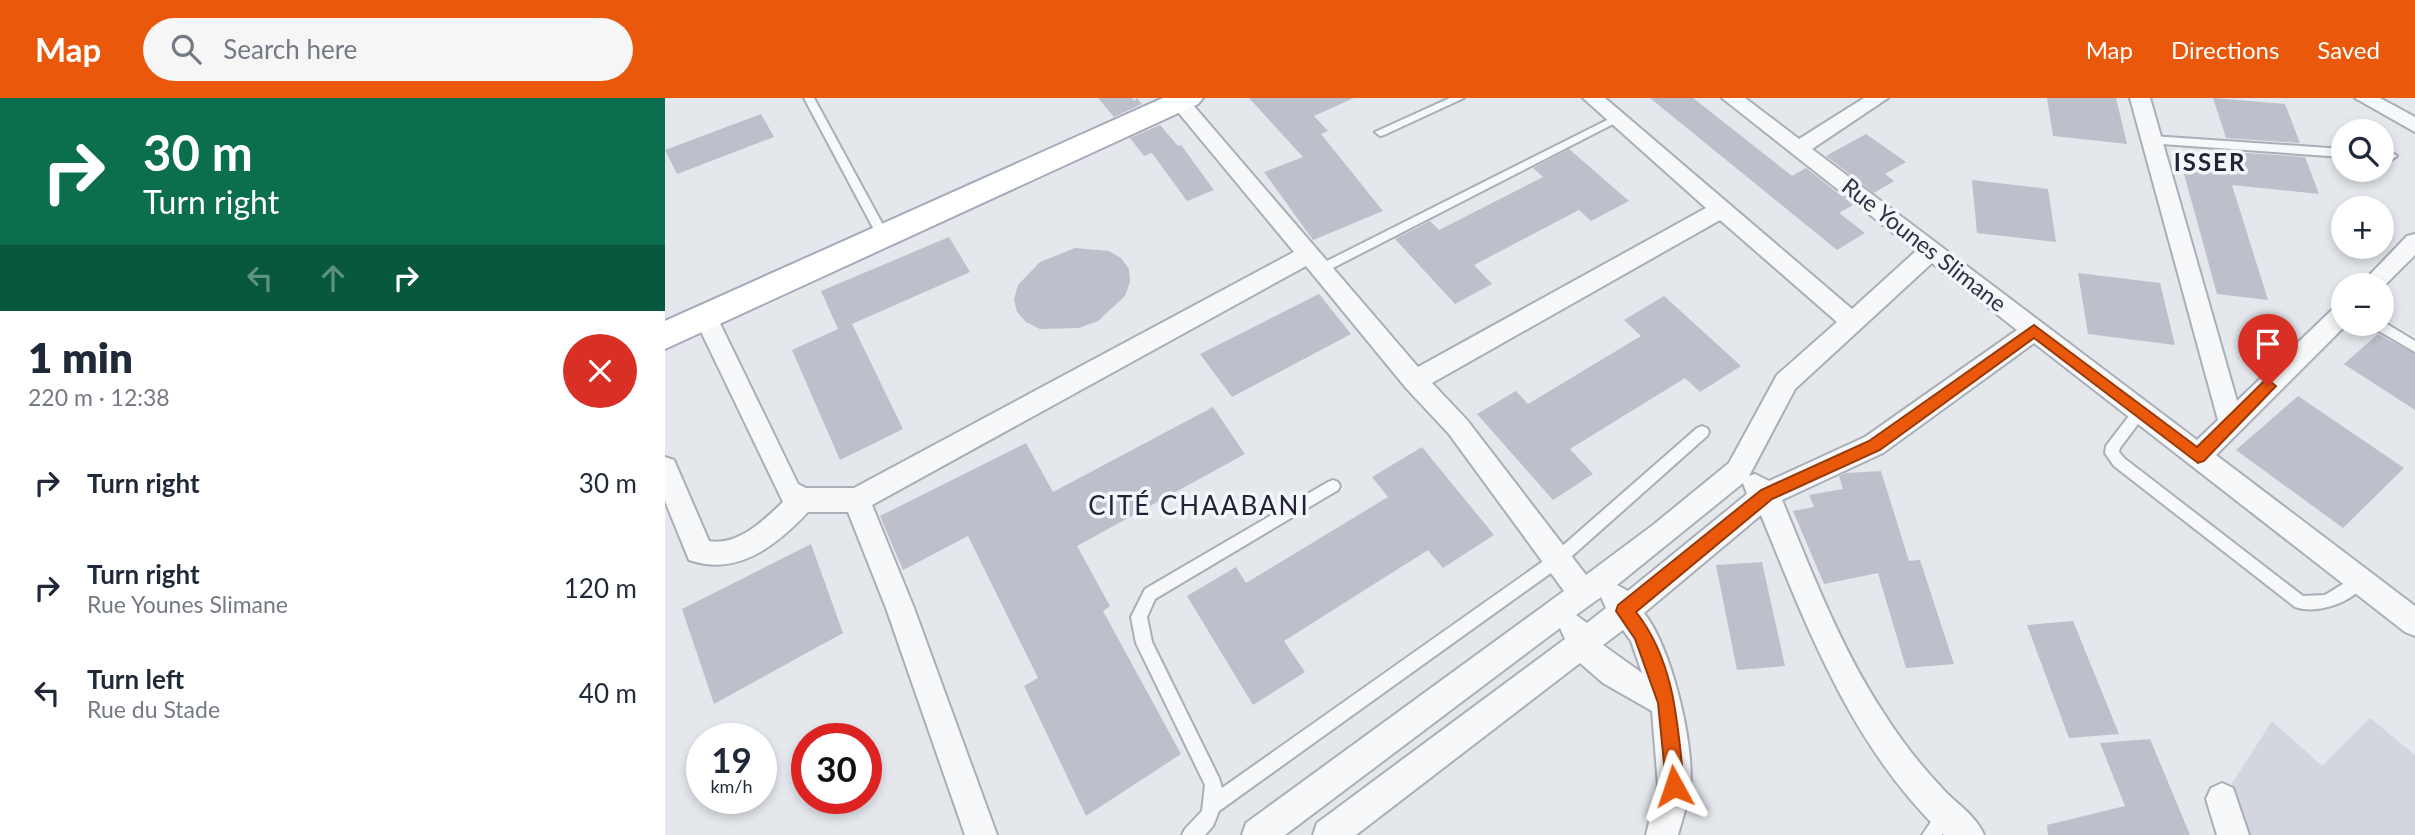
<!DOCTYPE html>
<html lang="en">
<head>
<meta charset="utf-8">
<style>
	:root { --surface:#fff; --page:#f6f6f7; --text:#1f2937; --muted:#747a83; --accent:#ea580c }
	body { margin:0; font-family:Lato,sans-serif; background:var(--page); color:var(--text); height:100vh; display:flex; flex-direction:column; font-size:26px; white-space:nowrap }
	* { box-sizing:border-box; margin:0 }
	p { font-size:23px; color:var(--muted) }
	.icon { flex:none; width:38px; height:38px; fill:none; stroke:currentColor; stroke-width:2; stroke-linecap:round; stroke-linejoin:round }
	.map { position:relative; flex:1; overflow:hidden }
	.drawer { display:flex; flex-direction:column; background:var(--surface); width:665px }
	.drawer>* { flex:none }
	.guide { background:#0b6e4f; color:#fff; overflow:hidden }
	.buttons { position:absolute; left:1666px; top:21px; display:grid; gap:14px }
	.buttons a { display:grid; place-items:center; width:63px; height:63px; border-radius:50%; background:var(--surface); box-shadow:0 4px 10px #0003; font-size:35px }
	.speed { position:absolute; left:21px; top:625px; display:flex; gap:14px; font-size:35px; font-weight:700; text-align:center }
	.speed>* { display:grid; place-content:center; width:91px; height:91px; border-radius:50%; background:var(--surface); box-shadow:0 4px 10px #0003; line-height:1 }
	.speed small { font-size:18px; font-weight:400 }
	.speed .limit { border:10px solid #d22; background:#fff; color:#111 }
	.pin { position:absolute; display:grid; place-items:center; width:60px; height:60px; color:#fff; margin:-72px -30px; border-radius:50% 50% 50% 0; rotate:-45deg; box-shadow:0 0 7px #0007 }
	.pin .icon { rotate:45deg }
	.me { position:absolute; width:77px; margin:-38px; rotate:355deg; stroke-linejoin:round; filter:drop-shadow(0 0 5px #0008) }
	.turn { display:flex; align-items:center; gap:24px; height:147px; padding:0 28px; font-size:32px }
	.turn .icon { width:91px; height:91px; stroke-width:2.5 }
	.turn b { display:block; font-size:49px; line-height:60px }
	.lanes { display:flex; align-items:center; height:66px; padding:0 28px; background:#0003; justify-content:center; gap:35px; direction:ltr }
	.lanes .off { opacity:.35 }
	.round { display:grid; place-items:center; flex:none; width:74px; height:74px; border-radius:37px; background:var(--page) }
	.summary { display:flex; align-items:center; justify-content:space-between; height:119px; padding:0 28px }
	h1 { font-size:42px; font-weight:800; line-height:52px }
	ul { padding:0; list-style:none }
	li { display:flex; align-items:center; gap:21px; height:105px; padding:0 28px }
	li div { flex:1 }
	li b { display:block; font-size:26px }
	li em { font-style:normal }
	header { display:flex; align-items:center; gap:42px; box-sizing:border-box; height:98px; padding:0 35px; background:var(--accent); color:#fff }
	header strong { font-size:33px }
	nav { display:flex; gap:38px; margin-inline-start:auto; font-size:24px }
	.search { width:490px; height:63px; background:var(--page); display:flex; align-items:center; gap:18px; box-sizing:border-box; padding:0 24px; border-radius:38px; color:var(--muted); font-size:26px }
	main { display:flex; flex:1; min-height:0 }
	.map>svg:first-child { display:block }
</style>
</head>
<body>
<header>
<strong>Map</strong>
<div class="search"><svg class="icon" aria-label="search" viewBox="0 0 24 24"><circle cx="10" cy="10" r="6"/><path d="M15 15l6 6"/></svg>Search here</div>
<nav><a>Map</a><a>Directions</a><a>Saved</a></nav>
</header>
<main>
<section class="drawer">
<div class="guide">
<div class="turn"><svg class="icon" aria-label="right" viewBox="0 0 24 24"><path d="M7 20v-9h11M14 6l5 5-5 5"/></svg><div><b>30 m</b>Turn right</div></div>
<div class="lanes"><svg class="icon off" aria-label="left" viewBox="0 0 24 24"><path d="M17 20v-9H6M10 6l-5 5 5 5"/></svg><svg class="icon off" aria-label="ahead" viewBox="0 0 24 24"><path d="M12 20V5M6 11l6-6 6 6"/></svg><svg class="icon" aria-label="right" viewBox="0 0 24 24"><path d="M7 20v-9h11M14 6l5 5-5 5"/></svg></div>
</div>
<div class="summary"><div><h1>1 min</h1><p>220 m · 12:38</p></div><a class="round" style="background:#d93025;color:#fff"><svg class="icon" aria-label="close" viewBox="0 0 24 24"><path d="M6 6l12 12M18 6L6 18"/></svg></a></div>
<ul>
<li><svg class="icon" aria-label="right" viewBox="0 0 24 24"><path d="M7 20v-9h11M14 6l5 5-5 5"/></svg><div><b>Turn right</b></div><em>30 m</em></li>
<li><svg class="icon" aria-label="right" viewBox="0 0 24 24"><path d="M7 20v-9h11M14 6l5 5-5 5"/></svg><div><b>Turn right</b><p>Rue Younes Slimane</p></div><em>120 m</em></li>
<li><svg class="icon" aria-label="left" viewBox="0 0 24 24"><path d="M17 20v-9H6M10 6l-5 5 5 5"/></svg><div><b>Turn left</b><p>Rue du Stade</p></div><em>40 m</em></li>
</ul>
</section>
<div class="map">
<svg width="1750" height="737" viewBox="0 0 1750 737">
	<rect width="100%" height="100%" fill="#e4e7ec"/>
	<!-- built -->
	<polygon fill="#d2d6de" points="1705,620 1750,657 1750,737 1568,737 1557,701 1607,623 1657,668"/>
	<!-- building -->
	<g fill="#bbc0ca">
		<polygon points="433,0 467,0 469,3 472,0 477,6 449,19"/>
		<polygon points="584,0 689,0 649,18 663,33 656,36 718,113 648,142 599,74 638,59"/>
		<polygon points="985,0 1028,0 1127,78 1141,70 1188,107 1174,115 1200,135 1172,152"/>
		<polygon points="1382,0 1451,0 1462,46 1388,38"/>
		<polygon points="1548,0 1620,6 1635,45 1561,40"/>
		<polygon points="96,16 109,39 12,76 0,52"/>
		<polygon points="495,27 513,48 516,47 549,92 522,103 487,55 479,58 465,40"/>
		<polygon points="1201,36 1241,64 1220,76 1229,83 1209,95 1161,58"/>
		<polygon points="904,51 964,103 926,123 914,112 809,167 827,186 790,206 730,141 765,123 774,132 878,79 868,70"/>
		<polygon points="1513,54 1568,60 1565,54 1640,59 1654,96 1567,87 1603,202 1552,196"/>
		<polygon points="1307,82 1383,91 1391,144 1312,135"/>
		<polygon points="284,139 305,174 187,226 238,331 175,362 127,252 173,231 156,193"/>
		<polygon points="410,150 444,153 456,160 464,171 465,184 460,198 433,223 414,230 375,231 361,224 352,214 349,201 353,187 375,164"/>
		<polygon points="1413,175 1495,185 1510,247 1423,236"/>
		<polygon points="654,196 686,236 567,299 535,256"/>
		<polygon points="999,198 1076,268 1035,294 1020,280 905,351 928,376 888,402 812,316 851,293 863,306 976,238 959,222"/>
		<polygon points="1713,236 1750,256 1750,312 1679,266"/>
		<polygon points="1633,298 1739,370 1678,430 1571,352"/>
		<polygon points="548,309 580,356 412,448 445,508 438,513 516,656 421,718 359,588 373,580 303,438 238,472 215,418 361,345 388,394"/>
		<polygon points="757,349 829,437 778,470 763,452 619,543 640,574 588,607 522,498 571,469 581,485 723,399 707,379"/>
		<polygon points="1216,373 1244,463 1255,462 1289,566 1241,570 1213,475 1159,486 1128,413 1149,409 1144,397 1178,391 1174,378 1182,375"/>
		<polygon points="146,446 178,535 49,606 17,511"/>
		<polygon points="1097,464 1120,568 1072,572 1051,467"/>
		<polygon points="1408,523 1454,636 1404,640 1362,527"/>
		<polygon points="1485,641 1525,737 1383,737 1382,727 1460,708 1435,645"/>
	</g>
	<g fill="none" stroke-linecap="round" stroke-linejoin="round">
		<!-- service casing -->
		<g stroke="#a9aeb7" stroke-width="4">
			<g id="service">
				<polygon points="139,0 149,0 224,138 222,141 214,141"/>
				<polygon points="785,0 799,0 719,37 715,38 710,34"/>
				<polygon points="952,17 956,18 956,22 660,174 652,174 650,171 652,168"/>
				<polygon points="1487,38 1678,51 1678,59 1483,45 1482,42"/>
				<polygon points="1717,54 1726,54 1732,58 1726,62 1717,62"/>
				<polygon points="1717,223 1750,243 1750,254 1707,229 1705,226 1717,226"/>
				<path d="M 1475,309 L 1480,310 L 1482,314 L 1455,350 L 1454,354 L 1459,360 L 1638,498 L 1660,497 L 1694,476 L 1699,478 L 1702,483 C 1690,504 1652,517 1630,509 L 1449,368 L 1440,355 L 1441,348 L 1470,310 Z"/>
				<polygon points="1037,328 1042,330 1044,334 1042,338 897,467 554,713 548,728 540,737 517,737 520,731 537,713 540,687 471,545 466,519 480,491 663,384 668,382 673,384 675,388 673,392 490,501 482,519 487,544 554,680 557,690 887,457 1032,330"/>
				<polygon points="1280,709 1286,712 1289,718 1277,737 1257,737 1274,712"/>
			</g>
		</g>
		<!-- minor casing -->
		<g stroke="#a9aeb7" stroke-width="4">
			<g id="minor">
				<path d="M 508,0 L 522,0 L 753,269 L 1041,110 L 918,0 L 940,0 L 1187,211 L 1251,153 L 1057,0 L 1080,0 L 1134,41 L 1199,0 L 1223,0 L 1147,51 L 1532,342 L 1553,322 L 1465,0 L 1485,0 L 1572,303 L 1670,209 L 1678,206 L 1678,226 L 1682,226 L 1551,357 L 1750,508 L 1750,538 L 1740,534 L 1369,245 L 1218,355 L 1117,402 C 1147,474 1175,549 1218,614 C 1235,641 1255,667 1277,690 C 1291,706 1311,717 1319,737 L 1279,737 C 1187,650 1143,532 1096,417 L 979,515 C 1006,549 1030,646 1025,690 C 1023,705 1017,722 1013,737 L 981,737 L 993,688 L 987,613 L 938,585 L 915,565 L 691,737 L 648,737 L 652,725 L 900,541 L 895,530 L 620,737 L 577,737 L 581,725 L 899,493 L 784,336 L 741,290 L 641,168 L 207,407 L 249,510 L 332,737 L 300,737 L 221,510 L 183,414 L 143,414 C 112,447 72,479 24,462 L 0,403 L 0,359 L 9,362 L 44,443 C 73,448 98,423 118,404 L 29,219 L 33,213 L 41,210 L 49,213 L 133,386 L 141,390 L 189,390 L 629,154 L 508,8 L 505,4 ZM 1055,122 L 1172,224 L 1112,277 L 1064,365 L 988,427 L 921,477 L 802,322 L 767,285 ZM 1267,165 L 1352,232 L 1200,339 L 1104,383 L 1090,376 L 1084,378 L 1130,291 ZM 1078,385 L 1082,396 L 963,493 L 952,487 ZM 936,499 L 941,510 L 922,525 L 911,517 ZM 958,532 L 966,543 L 977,575 L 938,547 Z"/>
				<polygon points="1690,0 1715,0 1750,19 1750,34"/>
				<polygon points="1750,136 1750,157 1717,190 1717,187 1695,187 1742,138"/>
				<polygon points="1557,685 1568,690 1584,737 1552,737 1541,701 1546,690"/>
			</g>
		</g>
		<!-- primary casing -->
		<g stroke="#a3abb8" stroke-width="4">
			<polygon id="primary" points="498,0 538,0 533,6 0,251 0,223"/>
		</g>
		<!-- service -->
		<use href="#service" fill="#f7f8fa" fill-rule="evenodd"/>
		<!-- minor -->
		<use href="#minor" fill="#f7f8fa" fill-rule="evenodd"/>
		<!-- primary -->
		<use href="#primary" fill="#fff" fill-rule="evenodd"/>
	</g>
	<!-- route -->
	<path fill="#ea580c" stroke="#983908" stroke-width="2" d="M 1369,227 L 1532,349 L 1598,284 L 1603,282 L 1611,288 L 1539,363 L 1533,365 L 1369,240 L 1215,352 L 1107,401 L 971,514 C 1010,563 1013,628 1019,688 L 1016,695 L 1009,697 L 1002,695 L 993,605 L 970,541 L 951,513 L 953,507 L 1096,392 L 1204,343 Z"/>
	<g text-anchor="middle" stroke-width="7" stroke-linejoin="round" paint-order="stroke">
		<!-- street labels -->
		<g font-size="23" fill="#2b3445" stroke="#f4f6f9">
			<text transform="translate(1259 147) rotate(38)" y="8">Rue Younes Slimane</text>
		</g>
		<!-- far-district labels -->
		<g font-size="24" font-weight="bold" letter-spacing="2" fill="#1d2536" stroke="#f4f6f9">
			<text x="1545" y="73">ISSER</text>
		</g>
		<!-- quarter labels -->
		<g font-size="26" letter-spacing="2" fill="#1d2536" stroke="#f4f6f9">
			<text x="534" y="417">CITÉ CHAABANI</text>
		</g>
	</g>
</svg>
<div class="buttons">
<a><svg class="icon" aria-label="search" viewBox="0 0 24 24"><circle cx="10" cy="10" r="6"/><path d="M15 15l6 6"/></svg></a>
<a>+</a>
<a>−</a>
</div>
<div class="speed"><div>19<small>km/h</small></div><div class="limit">30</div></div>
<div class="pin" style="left:1603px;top:288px;background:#d93025"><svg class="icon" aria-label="arrive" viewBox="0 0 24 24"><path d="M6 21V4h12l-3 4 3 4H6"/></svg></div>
<svg class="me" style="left:1009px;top:688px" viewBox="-20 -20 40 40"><path d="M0-17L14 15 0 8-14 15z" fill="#ea580c" stroke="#fff" stroke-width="4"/></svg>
</div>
</main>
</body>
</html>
